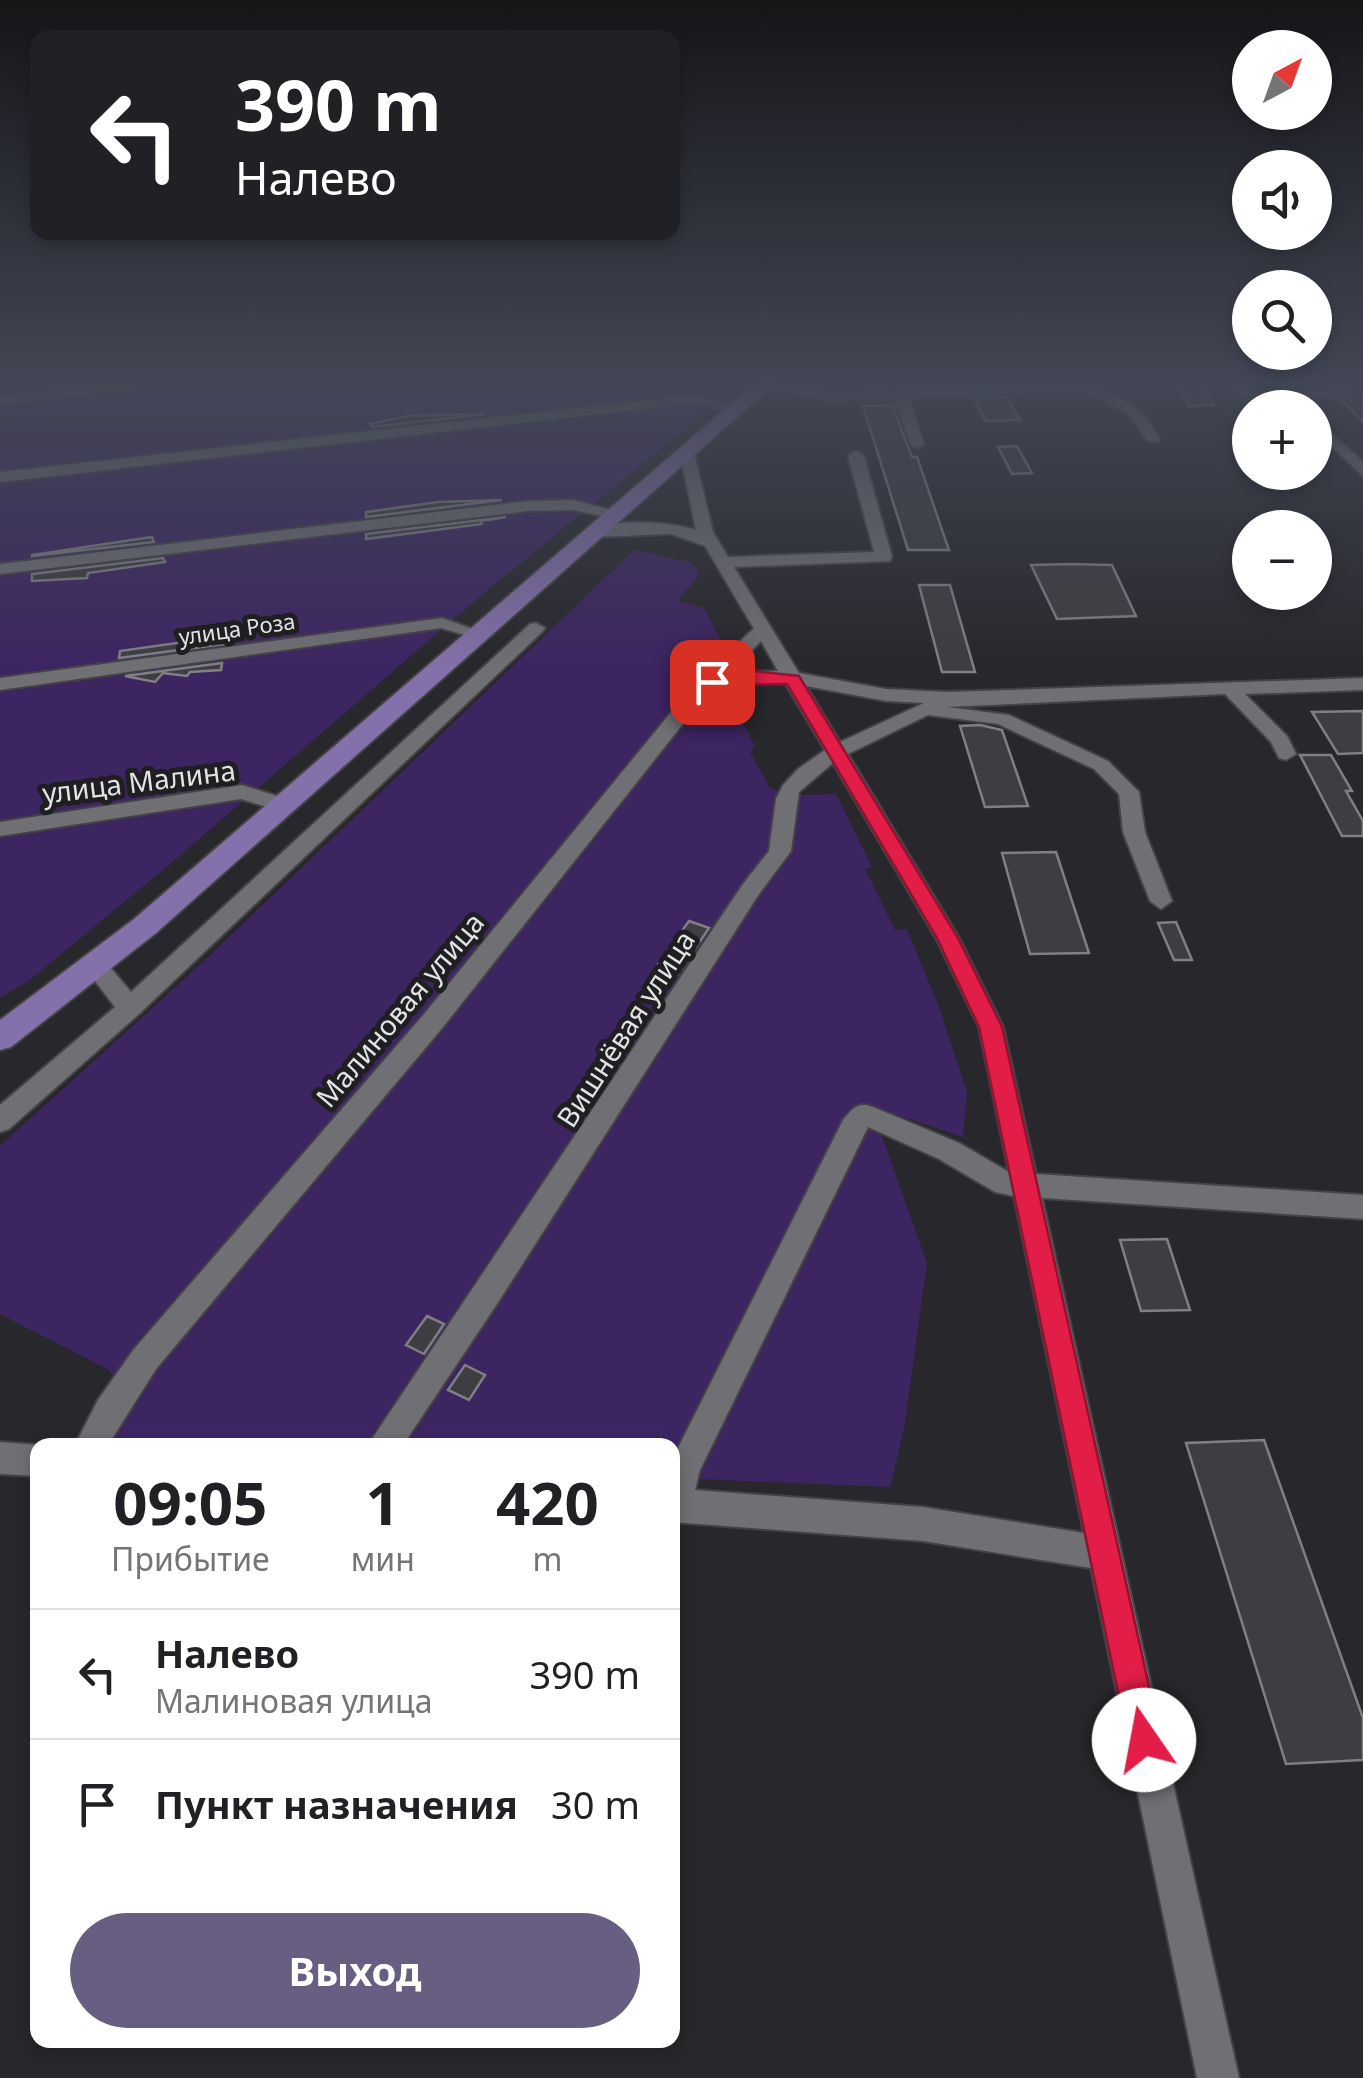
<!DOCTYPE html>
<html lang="ru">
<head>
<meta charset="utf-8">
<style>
	:root { --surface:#fff; --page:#f6f6f6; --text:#202124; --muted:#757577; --line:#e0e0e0; --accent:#685e81 }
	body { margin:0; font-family:"Noto Sans",sans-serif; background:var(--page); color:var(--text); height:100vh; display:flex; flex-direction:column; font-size:38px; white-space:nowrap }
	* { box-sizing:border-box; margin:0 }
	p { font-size:32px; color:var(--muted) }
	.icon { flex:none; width:55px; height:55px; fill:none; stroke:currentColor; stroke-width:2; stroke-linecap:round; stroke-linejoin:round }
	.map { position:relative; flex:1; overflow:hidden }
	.side { position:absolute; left:30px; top:1438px; width:650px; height:610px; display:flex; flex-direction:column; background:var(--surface); border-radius:20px; box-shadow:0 5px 15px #0003 }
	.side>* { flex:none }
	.hud { position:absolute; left:30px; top:30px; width:650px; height:210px; border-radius:20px; box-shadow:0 5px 15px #0003; background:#202124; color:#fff; overflow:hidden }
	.needle { width:65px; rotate:41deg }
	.controls { position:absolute; left:1232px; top:30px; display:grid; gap:20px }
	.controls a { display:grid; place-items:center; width:100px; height:100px; border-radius:50%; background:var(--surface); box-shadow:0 5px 15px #0003; font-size:50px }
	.pin { position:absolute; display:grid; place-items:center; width:85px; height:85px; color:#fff; margin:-42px; border-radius:20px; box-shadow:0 5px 15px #0006 }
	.me { position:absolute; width:110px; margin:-55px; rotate:348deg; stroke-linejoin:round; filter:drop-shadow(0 0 8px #0008) }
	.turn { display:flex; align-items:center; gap:35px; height:210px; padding:0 40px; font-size:45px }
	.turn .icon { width:130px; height:130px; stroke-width:2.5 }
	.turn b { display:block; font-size:70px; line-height:85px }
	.eta { display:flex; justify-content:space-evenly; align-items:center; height:170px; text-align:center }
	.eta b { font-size:60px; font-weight:700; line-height:70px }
	.cta { display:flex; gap:20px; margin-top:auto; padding:20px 40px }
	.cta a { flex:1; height:115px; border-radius:60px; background:var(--accent); color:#fff; font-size:40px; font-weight:700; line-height:115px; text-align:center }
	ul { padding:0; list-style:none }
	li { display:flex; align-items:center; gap:30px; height:130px; padding:0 40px; border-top:2px solid var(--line) }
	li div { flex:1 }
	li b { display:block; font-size:38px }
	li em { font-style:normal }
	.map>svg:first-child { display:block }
</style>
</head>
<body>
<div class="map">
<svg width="1363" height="2078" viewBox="0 0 1363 2078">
	<rect width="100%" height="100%" fill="#28272b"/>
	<!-- green -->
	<g fill="#3d2562">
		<polygon points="0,378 748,378 479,597 170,864 30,980 0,998"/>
		<polygon points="634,550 690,562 700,573 678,601 704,608 729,656 724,689 755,746 750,752 770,788 796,795 836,794 872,867 865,869 895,930 907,929 939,1007 967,1092 963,1137 879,1109 879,1128 927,1263 904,1429 890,1487 673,1478 672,1445 71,1445 115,1380 109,1370 0,1314 0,1146 201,964"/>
	</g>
	<!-- building -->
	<g fill="#3e3d41" stroke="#807f84" stroke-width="2.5">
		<polygon points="1170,378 1193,378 1214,405 1190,406"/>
		<polygon points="1320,378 1363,378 1363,422 1342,400 1352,394 1350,390 1328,386"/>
		<polygon points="1007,397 1020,420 986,421 974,399"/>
		<polygon points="892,405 912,457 917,457 949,550 908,550 863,406"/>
		<polygon points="486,414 372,427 370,424 407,416"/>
		<polygon points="1017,446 1032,473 1012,474 998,447"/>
		<polygon points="502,500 366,517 366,512 438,502"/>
		<polygon points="506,517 481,521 482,524 366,539 366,534"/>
		<polygon points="152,537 154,542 32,556 32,555"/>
		<polygon points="163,558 165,562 88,573 87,578 32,581 32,574"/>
		<polygon points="1069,564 1112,565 1136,616 1057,619 1031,565"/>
		<polygon points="919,585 950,585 975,672 942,672"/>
		<polygon points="226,636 224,644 119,658 120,651"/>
		<polygon points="222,663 221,670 190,672 187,676 163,673 155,682 125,676"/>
		<polygon points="1363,711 1363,753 1338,754 1312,712"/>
		<polygon points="980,725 1002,730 1028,806 985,807 960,726"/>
		<polygon points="1300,755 1331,755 1352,791 1346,791 1363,821 1363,836 1342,836"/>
		<polygon points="1056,852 1089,953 1030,954 1002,853"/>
		<polygon points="689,921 709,928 678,974 657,966"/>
		<polygon points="1176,922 1192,960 1174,960 1158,923"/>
		<polygon points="1167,1239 1190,1310 1141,1311 1120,1240"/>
		<polygon points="427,1316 444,1324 424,1354 406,1345"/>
		<polygon points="465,1365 485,1375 469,1400 448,1390"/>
		<polygon points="1264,1440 1363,1718 1363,1760 1286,1764 1186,1443"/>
	</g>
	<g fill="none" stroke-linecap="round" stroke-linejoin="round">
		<!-- minor casing -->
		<g stroke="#434345" stroke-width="4">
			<g id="minor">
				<polygon points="161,378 208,378 201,382 0,404 0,396"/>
				<polygon points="1093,378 1110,378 1095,387 1137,407 1160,438 1158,441 1148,441 1127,413 1081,390 909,398 924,444 917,448 910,444 895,398 829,401 759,384 766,380 829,393 1082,382"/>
				<polygon points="1222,378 1237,378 1253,394 1341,389 1348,393 1341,397 1249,402"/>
				<polygon points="695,395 745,408 738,412 695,403 0,482 0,472"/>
				<polygon points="1315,419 1363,462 1363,476 1315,431"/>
				<path d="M 687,449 L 694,453 L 713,532 L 728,557 L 874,552 L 848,456 L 856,451 L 864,456 L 892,557 L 890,561 L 734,567 L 799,673 L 886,689 L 948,692 L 1363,678 L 1363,690 L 1245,694 L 1287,736 L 1296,754 L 1286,760 L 1279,758 L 1271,742 L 1225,694 L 947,707 L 1009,715 L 1108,761 L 1139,792 L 1145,832 L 1172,901 L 1161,909 L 1150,901 L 1123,832 L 1119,794 L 1094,769 L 998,724 L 928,715 L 848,754 L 959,938 L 1003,1027 L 1036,1174 L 1363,1195 L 1363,1219 L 1042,1198 L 1239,2078 L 1197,2078 L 1091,1568 L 923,1541 L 672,1522 L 674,1456 L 843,1120 C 852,1109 858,1101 873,1107 L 959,1143 L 1009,1172 L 979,1027 L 936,938 L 833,763 L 799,792 L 791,851 L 759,894 L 497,1304 L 403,1445 L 368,1445 L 743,884 L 769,851 L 776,799 L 783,785 L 798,769 L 825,750 L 785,683 L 745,681 L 709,691 L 443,1027 L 156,1369 L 108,1445 L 75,1445 L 98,1400 L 134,1349 L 425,1013 L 695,683 C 719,674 733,644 754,629 L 705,546 L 671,534 L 597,537 L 589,532 C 611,517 671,522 696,530 L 680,453 ZM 761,641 L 778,671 L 731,672 ZM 806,686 L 886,701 L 924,703 L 840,742 ZM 868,1127 L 939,1159 L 995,1192 L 1014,1196 L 1084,1533 L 923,1507 L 695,1490 L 700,1470 Z"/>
				<polygon points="573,500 626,514 618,519 573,510 528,511 0,574 0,564 528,501"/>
				<polygon points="442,618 487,634 478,639 441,628 0,690 0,678"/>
				<polygon points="536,623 545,628 542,632 139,1014 9,1129 0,1132 0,1105 115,1007 88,972 84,966 88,960 104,960 131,992 530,624"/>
				<polygon points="242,785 290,800 294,805 283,812 241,799 0,836 0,822"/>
				<polygon points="0,1442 40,1445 38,1476 0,1474"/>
			</g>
		</g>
		<!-- major casing -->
		<g stroke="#434345" stroke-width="4">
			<polygon id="major" points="761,378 781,378 156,933 11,1047 0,1050 0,1020 134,919"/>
		</g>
		<!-- minor -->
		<use href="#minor" fill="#706f74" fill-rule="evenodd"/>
		<!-- major -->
		<use href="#major" fill="#8470aa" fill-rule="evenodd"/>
	</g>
	<!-- sky -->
	<linearGradient id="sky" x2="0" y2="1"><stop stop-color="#161518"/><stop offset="0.57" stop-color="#424755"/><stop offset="1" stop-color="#424755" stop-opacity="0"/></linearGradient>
	<rect width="1363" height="669" fill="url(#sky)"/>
	<!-- route -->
	<path fill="#e11d48" stroke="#92132f" stroke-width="2.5" d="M 754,671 L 799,676 L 958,938 L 1002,1027 L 1161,1740 L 1156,1752 L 1144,1757 L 1133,1752 L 1128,1740 L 979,1027 L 937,938 L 787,684 C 769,683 713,689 704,682 L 712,677 Z"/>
	<g text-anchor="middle" stroke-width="10" stroke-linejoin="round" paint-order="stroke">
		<!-- far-street labels -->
		<g font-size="22" fill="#e3e3e5" stroke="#1f1e21">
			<text transform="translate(237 629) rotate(-8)" y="8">улица Роза</text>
		</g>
		<!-- street labels -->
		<g font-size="28" fill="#e3e3e5" stroke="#1f1e21">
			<text transform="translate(139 782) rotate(-7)" y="10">улица Малина</text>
			<text transform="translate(400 1010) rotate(-50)" y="10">Малиновая улица</text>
			<text transform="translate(626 1029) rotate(-57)" y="10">Вишнёвая улица</text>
		</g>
	</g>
</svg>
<div class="controls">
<a><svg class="needle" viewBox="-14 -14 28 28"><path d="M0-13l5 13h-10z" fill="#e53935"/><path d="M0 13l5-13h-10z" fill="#757577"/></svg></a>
<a><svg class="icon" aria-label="sound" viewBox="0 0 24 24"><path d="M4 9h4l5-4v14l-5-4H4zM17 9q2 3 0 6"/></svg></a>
<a><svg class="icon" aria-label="search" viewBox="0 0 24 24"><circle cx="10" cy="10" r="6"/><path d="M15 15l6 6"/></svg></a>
<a>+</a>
<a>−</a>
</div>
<div class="pin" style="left:712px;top:682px;background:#d93025"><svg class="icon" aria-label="arrive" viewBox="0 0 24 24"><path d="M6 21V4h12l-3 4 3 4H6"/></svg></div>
<svg class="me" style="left:1144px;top:1740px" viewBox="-20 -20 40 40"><circle r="19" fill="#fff"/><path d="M0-13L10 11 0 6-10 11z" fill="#e11d48"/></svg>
<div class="hud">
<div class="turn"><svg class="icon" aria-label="left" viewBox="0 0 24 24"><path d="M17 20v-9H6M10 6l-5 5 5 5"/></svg><div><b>390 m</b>Налево</div></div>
</div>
<section class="side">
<div class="eta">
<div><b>09:05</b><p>Прибытие</p></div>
<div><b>1</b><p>мин</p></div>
<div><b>420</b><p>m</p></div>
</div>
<ul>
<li><svg class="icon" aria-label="left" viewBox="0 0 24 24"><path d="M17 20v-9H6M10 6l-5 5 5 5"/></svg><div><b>Налево</b><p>Малиновая улица</p></div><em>390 m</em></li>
<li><svg class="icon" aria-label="arrive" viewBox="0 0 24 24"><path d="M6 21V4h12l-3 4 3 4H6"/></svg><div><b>Пункт назначения</b></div><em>30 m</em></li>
</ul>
<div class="cta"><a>Выход</a></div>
</section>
</div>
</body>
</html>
